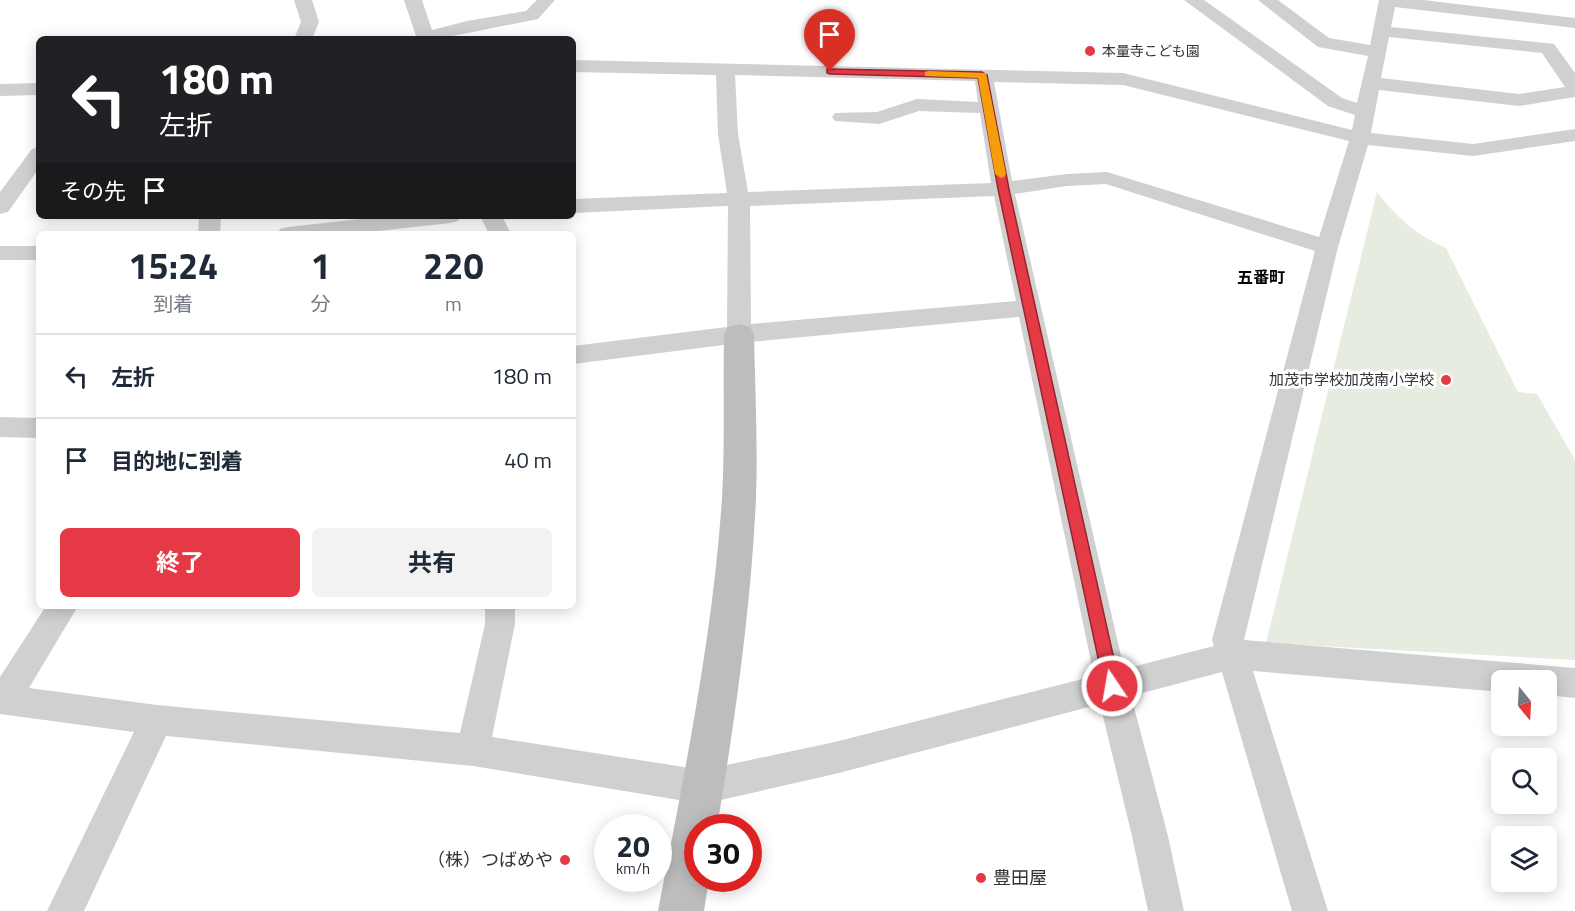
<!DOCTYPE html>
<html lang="ja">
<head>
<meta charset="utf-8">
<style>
	:root { --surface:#fff; --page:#f2f2f3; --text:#1f2937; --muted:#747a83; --line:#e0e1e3; --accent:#e63946 }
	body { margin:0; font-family:"Titillium Web","Noto Sans JP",sans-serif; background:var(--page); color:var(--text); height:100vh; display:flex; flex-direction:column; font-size:22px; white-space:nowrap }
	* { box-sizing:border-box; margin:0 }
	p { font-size:20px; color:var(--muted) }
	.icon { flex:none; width:33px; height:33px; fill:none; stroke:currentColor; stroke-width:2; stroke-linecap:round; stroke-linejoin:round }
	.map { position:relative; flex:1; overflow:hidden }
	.sheet { position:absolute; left:36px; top:231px; width:540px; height:378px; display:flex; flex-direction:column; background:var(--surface); border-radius:9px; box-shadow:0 3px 15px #0003 }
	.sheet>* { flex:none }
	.banner { position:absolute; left:36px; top:36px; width:540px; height:183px; border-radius:9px; box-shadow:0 3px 15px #0003; background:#202124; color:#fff; overflow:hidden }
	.needle { width:39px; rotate:162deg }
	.tools { position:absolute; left:1491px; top:670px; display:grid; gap:12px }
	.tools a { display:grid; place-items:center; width:66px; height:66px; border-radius:9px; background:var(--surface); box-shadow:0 3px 15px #0003; font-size:30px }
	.speed { position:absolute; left:594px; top:814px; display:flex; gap:12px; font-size:30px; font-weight:700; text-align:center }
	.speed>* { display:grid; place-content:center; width:78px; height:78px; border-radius:50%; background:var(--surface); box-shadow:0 3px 15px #0003; line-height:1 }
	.speed small { font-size:15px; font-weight:400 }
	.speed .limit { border:9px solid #d22; background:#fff; color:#111 }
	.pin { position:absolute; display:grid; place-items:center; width:51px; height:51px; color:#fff; margin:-62px -26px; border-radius:50% 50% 50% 0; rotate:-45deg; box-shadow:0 0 6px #0007 }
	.pin .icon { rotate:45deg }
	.me { position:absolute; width:66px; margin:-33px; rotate:348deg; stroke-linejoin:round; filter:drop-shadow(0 0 4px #0008) }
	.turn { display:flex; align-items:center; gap:21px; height:126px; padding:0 24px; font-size:27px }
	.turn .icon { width:78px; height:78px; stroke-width:2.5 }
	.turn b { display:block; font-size:42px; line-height:51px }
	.then { display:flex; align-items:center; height:57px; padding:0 24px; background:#0003; gap:12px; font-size:22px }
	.eta { display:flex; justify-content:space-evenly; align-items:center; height:102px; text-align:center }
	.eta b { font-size:36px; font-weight:700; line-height:42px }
	.primary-button { display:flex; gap:12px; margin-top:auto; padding:12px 24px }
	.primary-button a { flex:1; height:69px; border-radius:9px; background:var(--accent); color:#fff; font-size:24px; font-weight:700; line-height:69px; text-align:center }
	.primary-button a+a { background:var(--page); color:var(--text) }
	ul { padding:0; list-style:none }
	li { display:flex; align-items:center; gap:18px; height:84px; padding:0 24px; border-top:2px solid var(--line) }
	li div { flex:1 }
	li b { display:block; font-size:22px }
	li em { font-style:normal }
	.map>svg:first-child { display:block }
</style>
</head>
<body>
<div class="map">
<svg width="1575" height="911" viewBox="0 0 1575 911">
	<rect width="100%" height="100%" fill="#fff"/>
	<!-- green -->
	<path fill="#e6ecdf" d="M 1377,192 C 1397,218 1417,235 1446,248 L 1518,392 L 1537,394 L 1575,460 L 1575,660 L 1266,643 Z"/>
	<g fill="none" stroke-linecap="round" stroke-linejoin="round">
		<!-- street -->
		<g fill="#d0d0d0" fill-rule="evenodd">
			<polygon points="294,0 312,0 319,22 312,39 294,39 301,22"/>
			<polygon points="404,0 422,0 432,30 467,21 526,11 537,0 555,0 538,19 438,39 417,39"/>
			<path d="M 1184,0 L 1204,0 L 1342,98 L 1357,103 L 1368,56 L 1318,47 L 1258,0 L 1278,0 L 1329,38 L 1370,45 L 1379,0 L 1423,0 L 1575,18 L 1575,28 L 1395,7 L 1391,27 L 1554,44 L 1575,73 L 1575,97 L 1519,106 L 1379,90 L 1371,133 L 1473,144 L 1575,129 L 1575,141 L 1473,156 L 1368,145 L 1338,247 L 1244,640 L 1575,668 L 1575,698 L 1546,695 L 1546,681 L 1502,681 L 1502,692 L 1253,671 L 1328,911 L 1292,911 L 1222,672 L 1131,696 L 1168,836 L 1184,911 L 1148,911 L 1132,836 L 1100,704 L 835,774 L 703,804 L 473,766 L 166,736 L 84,911 L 47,911 L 134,732 L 0,714 L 0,677 L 46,606 L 78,606 L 29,688 L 157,705 L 460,733 L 485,624 L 485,606 L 515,606 L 515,624 L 492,737 L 703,770 L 835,742 L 1094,676 L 1019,317 L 739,343 L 573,364 L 573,346 L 727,327 L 728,206 L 573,213 L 573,199 L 727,193 L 718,134 L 716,75 L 573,72 L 573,60 L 1123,73 L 1352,130 L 1355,115 L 1328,106 ZM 1389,37 L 1542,53 L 1565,87 L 1519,94 L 1381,78 ZM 735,75 L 975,81 L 978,102 L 917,99 L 877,112 L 835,113 L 832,117 L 835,121 L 879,124 L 919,111 L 980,113 L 991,183 L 748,192 L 738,134 ZM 994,82 L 1123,85 L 1349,141 L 1319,237 L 1107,172 L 1067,174 L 1012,181 ZM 1106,184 L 1315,251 L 1212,640 L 1214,646 L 1124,669 L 1015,194 L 1067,186 ZM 994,196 L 1016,301 L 751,324 L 750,206 Z"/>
			<polygon points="39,83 39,95 0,96 0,84"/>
			<polygon points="39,147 39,168 8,212 0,214 0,192 32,149"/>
			<polygon points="199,216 221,216 220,234 198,234"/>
			<polygon points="388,216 461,216 458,221 450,223 351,234 277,234 280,229 288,227"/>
			<polygon points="480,216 502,216 511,234 489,234"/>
			<rect x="0" y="246" width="39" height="14"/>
			<polygon points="0,417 39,418 39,438 0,437"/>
		</g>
		<!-- secondary -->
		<path fill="#bdbdbd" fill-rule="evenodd" d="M 739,324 L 750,327 L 754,334 C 755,388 758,444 756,498 C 751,608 735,719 717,828 L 698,828 L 698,879 L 709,879 L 704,911 L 658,911 C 684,775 713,636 722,498 C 725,443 723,388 724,334 L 728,327 Z"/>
	</g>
	<!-- route -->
	<polygon fill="#e63946" stroke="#96252e" stroke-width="1.5" points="827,69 982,72 987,75 1009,189 1120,686 1118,692 1112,694 1107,692 1104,686 998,189 978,78 830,74 827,73"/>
	<!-- slow -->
	<polygon fill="#f59e0b" points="928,71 986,73 1006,174 1004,177 1001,178 995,174 978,78 925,76 925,72"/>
	<!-- markers -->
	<g fill="#e63946" stroke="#fff" stroke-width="2">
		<circle cx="1090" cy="51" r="6"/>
		<circle cx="1446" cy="380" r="6"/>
		<circle cx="565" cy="860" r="6"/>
		<circle cx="981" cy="878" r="6"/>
	</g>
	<g text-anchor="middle" stroke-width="6" stroke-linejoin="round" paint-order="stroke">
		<!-- far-poi labels -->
		<g font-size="14" fill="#333" stroke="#fff" text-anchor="start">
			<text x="1102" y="56">本量寺こども園</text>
		</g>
		<!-- poi labels -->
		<g font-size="15" fill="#333" stroke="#fff" text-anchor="end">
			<text x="1434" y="385">加茂市学校加茂南小学校</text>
		</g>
		<!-- neighbourhood labels -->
		<g font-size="16" font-weight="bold" fill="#000" stroke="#fff">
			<text x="1261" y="283">五番町</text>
		</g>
		<!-- near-poi labels -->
		<g font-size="18" fill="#333" stroke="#fff" text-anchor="end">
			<text x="553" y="866">（株）つばめや</text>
			<text x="993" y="884" text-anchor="start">豊田屋</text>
		</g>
	</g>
</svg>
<div class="tools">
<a><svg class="needle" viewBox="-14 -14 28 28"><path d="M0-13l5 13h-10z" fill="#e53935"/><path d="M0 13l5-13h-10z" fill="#747a83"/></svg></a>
<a><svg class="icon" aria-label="search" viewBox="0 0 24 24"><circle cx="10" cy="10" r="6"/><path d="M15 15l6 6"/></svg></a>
<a><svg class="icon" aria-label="layers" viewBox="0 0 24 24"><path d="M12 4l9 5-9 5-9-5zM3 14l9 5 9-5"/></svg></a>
</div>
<div class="speed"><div>20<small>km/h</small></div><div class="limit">30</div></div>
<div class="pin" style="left:830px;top:71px;background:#d93025"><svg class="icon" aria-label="arrive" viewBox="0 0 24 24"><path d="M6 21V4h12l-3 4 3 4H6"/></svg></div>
<svg class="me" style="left:1112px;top:686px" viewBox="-20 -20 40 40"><circle r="17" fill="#e63946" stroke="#fff" stroke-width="3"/><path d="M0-11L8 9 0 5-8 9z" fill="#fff"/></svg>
<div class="banner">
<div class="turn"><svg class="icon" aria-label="left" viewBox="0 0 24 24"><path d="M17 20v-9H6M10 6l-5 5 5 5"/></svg><div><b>180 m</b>左折</div></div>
<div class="then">その先<svg class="icon" aria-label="arrive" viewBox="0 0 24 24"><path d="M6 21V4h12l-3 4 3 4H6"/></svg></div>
</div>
<section class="sheet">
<div class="eta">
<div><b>15:24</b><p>到着</p></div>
<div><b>1</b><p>分</p></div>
<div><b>220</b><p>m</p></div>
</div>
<ul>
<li><svg class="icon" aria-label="left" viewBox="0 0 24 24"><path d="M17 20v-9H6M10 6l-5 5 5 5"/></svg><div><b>左折</b></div><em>180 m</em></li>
<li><svg class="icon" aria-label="arrive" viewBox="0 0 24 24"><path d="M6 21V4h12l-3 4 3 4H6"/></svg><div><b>目的地に到着</b></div><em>40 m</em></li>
</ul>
<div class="primary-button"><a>終了</a><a>共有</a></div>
</section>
</div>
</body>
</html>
